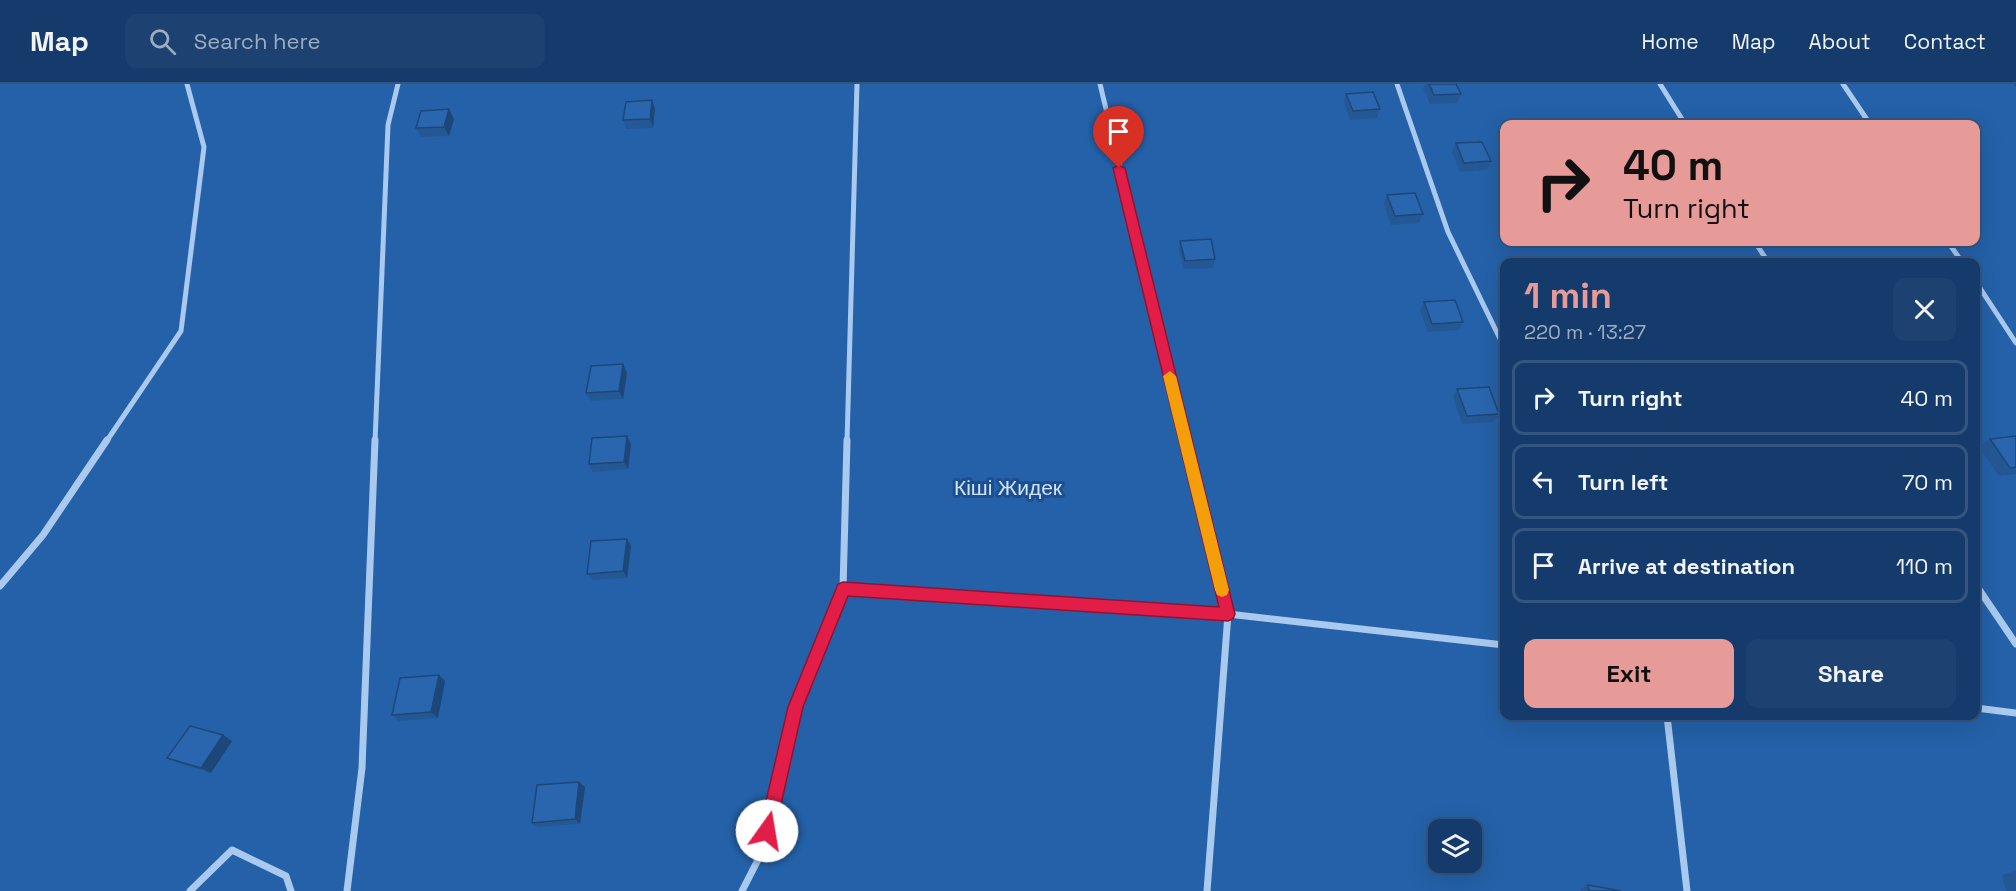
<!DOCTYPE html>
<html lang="en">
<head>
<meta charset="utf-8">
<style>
	:root { --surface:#143b6b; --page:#1d4271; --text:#f1f3f6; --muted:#9dadc1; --line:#33557e; --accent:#e69b98 }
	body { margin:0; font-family:"Space Grotesk",sans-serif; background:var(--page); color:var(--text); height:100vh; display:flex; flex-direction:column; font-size:22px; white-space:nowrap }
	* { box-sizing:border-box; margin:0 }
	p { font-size:20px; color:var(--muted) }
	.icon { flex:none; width:33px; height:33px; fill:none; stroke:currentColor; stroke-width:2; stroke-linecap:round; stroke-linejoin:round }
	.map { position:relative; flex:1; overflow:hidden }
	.details { position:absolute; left:1500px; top:174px; width:480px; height:462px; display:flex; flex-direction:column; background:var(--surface); border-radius:12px; box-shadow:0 6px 24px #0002,0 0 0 2px var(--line) }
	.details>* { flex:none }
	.banner { position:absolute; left:1500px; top:36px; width:480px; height:126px; border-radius:12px; box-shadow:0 6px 24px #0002,0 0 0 2px var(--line); background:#e69b98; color:#111; overflow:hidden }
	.tools { position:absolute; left:1428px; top:735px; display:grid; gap:12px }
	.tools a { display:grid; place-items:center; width:54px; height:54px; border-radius:12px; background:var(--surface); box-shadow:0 6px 24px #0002,0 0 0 2px var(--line); font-size:30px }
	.pin { position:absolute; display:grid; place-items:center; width:51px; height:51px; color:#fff; margin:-62px -26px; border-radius:50% 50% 50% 0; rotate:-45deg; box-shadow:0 0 6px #0007 }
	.pin .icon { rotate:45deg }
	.me { position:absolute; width:66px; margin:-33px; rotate:13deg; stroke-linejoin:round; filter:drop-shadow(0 0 4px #0008) }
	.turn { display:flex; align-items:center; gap:21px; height:126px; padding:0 24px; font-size:27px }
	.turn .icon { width:78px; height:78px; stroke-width:2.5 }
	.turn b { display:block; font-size:42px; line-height:51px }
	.round { display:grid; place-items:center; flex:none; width:63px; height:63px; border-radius:12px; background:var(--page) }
	.summary { display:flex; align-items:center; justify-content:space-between; height:102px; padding:0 24px }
	h1 { font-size:36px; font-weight:600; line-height:45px; color:var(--accent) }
	.cta { display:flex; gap:12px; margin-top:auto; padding:12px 24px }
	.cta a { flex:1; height:69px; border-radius:12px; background:var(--accent); color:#111; font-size:24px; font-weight:600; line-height:69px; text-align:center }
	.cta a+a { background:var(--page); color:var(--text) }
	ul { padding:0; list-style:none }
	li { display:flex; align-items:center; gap:18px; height:75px; margin:0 12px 9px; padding:0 12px; border:3px solid var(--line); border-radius:12px }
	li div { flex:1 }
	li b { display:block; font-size:22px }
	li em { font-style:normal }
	header { display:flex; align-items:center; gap:36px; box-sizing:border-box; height:84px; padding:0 30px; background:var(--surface); border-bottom:2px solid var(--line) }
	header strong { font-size:28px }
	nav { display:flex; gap:33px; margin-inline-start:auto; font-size:21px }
	.search { width:420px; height:54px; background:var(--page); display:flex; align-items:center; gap:15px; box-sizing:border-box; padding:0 21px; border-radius:12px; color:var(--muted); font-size:22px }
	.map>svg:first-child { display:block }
</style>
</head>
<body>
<header>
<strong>Map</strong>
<div class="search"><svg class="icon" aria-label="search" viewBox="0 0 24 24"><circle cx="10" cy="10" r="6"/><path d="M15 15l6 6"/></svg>Search here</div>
<nav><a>Home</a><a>Map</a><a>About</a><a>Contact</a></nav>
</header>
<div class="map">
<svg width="2016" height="807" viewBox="0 0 2016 807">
	<rect width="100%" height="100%" fill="#1b4f8f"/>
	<!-- green -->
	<path fill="#2461a8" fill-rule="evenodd" d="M 0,0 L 2014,0 L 2016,2 L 2016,807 L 0,807 ZM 1504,40 L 1976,40 L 1976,158 L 1504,158 ZM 1504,178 L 1976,178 L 1976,632 L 1504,632 ZM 1438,746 L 1472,746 L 1472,778 L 1438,778 Z"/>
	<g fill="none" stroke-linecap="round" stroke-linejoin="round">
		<!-- minor-far1 -->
		<g stroke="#a9c9ee" stroke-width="5">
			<polyline points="1100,0 1186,358"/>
			<polyline points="1397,0 1448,148 1504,263"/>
			<polyline points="1660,0 1685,40"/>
			<polyline points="1843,0 1870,40"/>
			<polyline points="1755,158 1768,178"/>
			<polyline points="1948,158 1962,178"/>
			<polyline points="1976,198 2016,259"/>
			<polyline points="106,358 181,247 204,63 187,0"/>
			<polyline points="375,358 388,41 398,0"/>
			<polyline points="847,358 857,0"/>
		</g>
		<!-- minor -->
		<g stroke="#a9c9ee" stroke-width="7">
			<polyline points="1186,356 1228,530 1207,807"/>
			<polyline points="1976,501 2016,560"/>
			<polyline points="0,502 43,451 107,356"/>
			<polyline points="843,505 1228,530 1504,561"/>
			<polyline points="1976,624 2016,629"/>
			<polyline points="1667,632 1687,807"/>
			<polyline points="190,807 232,766 286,792 291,807"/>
			<polyline points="347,807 362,684 375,356"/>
			<polyline points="742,807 762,768 795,623 843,505 847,356"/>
		</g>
	</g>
	<!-- wall -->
	<g fill="#245895">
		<polygon points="1425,0 1456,0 1461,10 1457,19 1430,20 1423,4"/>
		<polygon points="1346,10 1380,25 1377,34 1350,36 1344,19"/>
		<polygon points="449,25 454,35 449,52 421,53 416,44"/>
		<polygon points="655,25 653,44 626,45 623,36"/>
		<polygon points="1456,59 1491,77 1487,86 1460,88 1452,68"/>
		<polygon points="1387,111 1423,130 1419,139 1391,141 1384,120"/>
		<polygon points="1180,157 1215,175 1213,184 1183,185 1179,165"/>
		<polygon points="1424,218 1463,238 1459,246 1428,248 1420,226"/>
		<polygon points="627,289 623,315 591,317 586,309"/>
		<polygon points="1457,305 1499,330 1494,338 1462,340 1453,313"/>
		<polygon points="627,352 631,360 628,385 593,388 589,380"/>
		<polygon points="2016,352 2016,390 1999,392 1979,363 1990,355"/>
		<polygon points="627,455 631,462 627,494 592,496 587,490"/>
		<polygon points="439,591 445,597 438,634 399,637 392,631"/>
		<polygon points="223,651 232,657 211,689 178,679 167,674"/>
		<polygon points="579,698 585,703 580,740 538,743 532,739"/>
		<polygon points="2015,787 2016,788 2016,807 2006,807 2002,791"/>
		<polygon points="1588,801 1621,807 1581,807 1580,805"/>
	</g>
	<!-- shaded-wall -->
	<g fill="#1d4779">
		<polygon points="652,16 655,25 653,44 650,35"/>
		<polygon points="449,25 454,35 449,52 444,43"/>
		<polygon points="623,280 627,289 623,315 619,307"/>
		<polygon points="627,352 631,360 628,385 624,378"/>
		<polygon points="627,455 631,462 627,494 623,487"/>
		<polygon points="439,591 445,597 438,634 431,628"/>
		<polygon points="223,651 232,657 211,689 201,684"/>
		<polygon points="579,698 585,703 580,740 575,735"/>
	</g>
	<!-- building -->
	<g fill="#2a66ad" stroke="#1d4779" stroke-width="1.5">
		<polygon points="1429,0 1456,0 1461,10 1434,11"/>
		<polygon points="1373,8 1380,25 1353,27 1346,10"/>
		<polygon points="652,16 650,35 623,36 626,18"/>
		<polygon points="449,25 444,43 416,44 421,27"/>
		<polygon points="1482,58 1491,77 1464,79 1456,59"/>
		<polygon points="1415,109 1423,130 1395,132 1387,111"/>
		<polygon points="1211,155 1215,175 1185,177 1180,157"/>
		<polygon points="1455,216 1463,238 1432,240 1424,218"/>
		<polygon points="623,280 619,307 586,309 591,282"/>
		<polygon points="1489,303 1499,330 1467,332 1457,305"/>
		<polygon points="627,352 624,378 589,380 592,354"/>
		<polygon points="2016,352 2016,383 2010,384 1990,355"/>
		<polygon points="627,455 623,487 587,490 591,457"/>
		<polygon points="439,591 431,628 392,631 400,594"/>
		<polygon points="190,642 223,651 201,684 167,674"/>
		<polygon points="579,698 575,735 532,739 537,701"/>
		<polygon points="1588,801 1621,807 1589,807"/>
	</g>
	<!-- route -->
	<polygon fill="#e11d48" stroke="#92132f" stroke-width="1.5" points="1119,81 1125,84 1235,530 1233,535 1228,537 848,512 803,623 775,747 773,753 767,755 761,753 759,747 788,623 838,500 843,498 1219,523 1113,84"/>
	<!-- slow -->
	<polygon fill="#f59e0b" points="1170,287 1176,292 1229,506 1227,511 1222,513 1217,511 1215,506 1163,292"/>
	<g text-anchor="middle" stroke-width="6" stroke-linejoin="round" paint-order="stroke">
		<!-- park labels -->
		<g font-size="21" fill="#cfe3fa" stroke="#1b4f8f">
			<text x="1008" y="411">Кіші Жидек</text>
		</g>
	</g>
</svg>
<div class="tools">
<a><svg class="icon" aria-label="layers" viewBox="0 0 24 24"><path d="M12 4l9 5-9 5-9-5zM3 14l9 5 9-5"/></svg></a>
</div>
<div class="pin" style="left:1119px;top:84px;background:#d93025"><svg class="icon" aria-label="arrive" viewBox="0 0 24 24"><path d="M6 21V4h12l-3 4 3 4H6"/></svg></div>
<svg class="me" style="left:767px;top:747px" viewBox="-20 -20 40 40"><circle r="19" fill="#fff"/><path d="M0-13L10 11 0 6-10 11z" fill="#e11d48"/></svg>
<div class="banner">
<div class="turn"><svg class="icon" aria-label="right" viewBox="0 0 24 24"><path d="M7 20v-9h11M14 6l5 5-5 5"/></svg><div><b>40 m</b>Turn right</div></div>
</div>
<section class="details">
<div class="summary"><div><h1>1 min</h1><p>220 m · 13:27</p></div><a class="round"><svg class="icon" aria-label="close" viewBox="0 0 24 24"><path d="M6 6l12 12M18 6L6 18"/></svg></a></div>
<ul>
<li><svg class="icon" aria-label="right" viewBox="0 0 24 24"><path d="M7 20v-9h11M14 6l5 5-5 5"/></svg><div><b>Turn right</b></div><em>40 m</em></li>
<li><svg class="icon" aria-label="left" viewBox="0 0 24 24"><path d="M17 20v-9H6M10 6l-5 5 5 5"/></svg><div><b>Turn left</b></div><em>70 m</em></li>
<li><svg class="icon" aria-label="arrive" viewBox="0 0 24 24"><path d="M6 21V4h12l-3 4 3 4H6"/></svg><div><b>Arrive at destination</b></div><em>110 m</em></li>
</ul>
<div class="cta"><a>Exit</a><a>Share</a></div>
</section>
</div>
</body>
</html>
